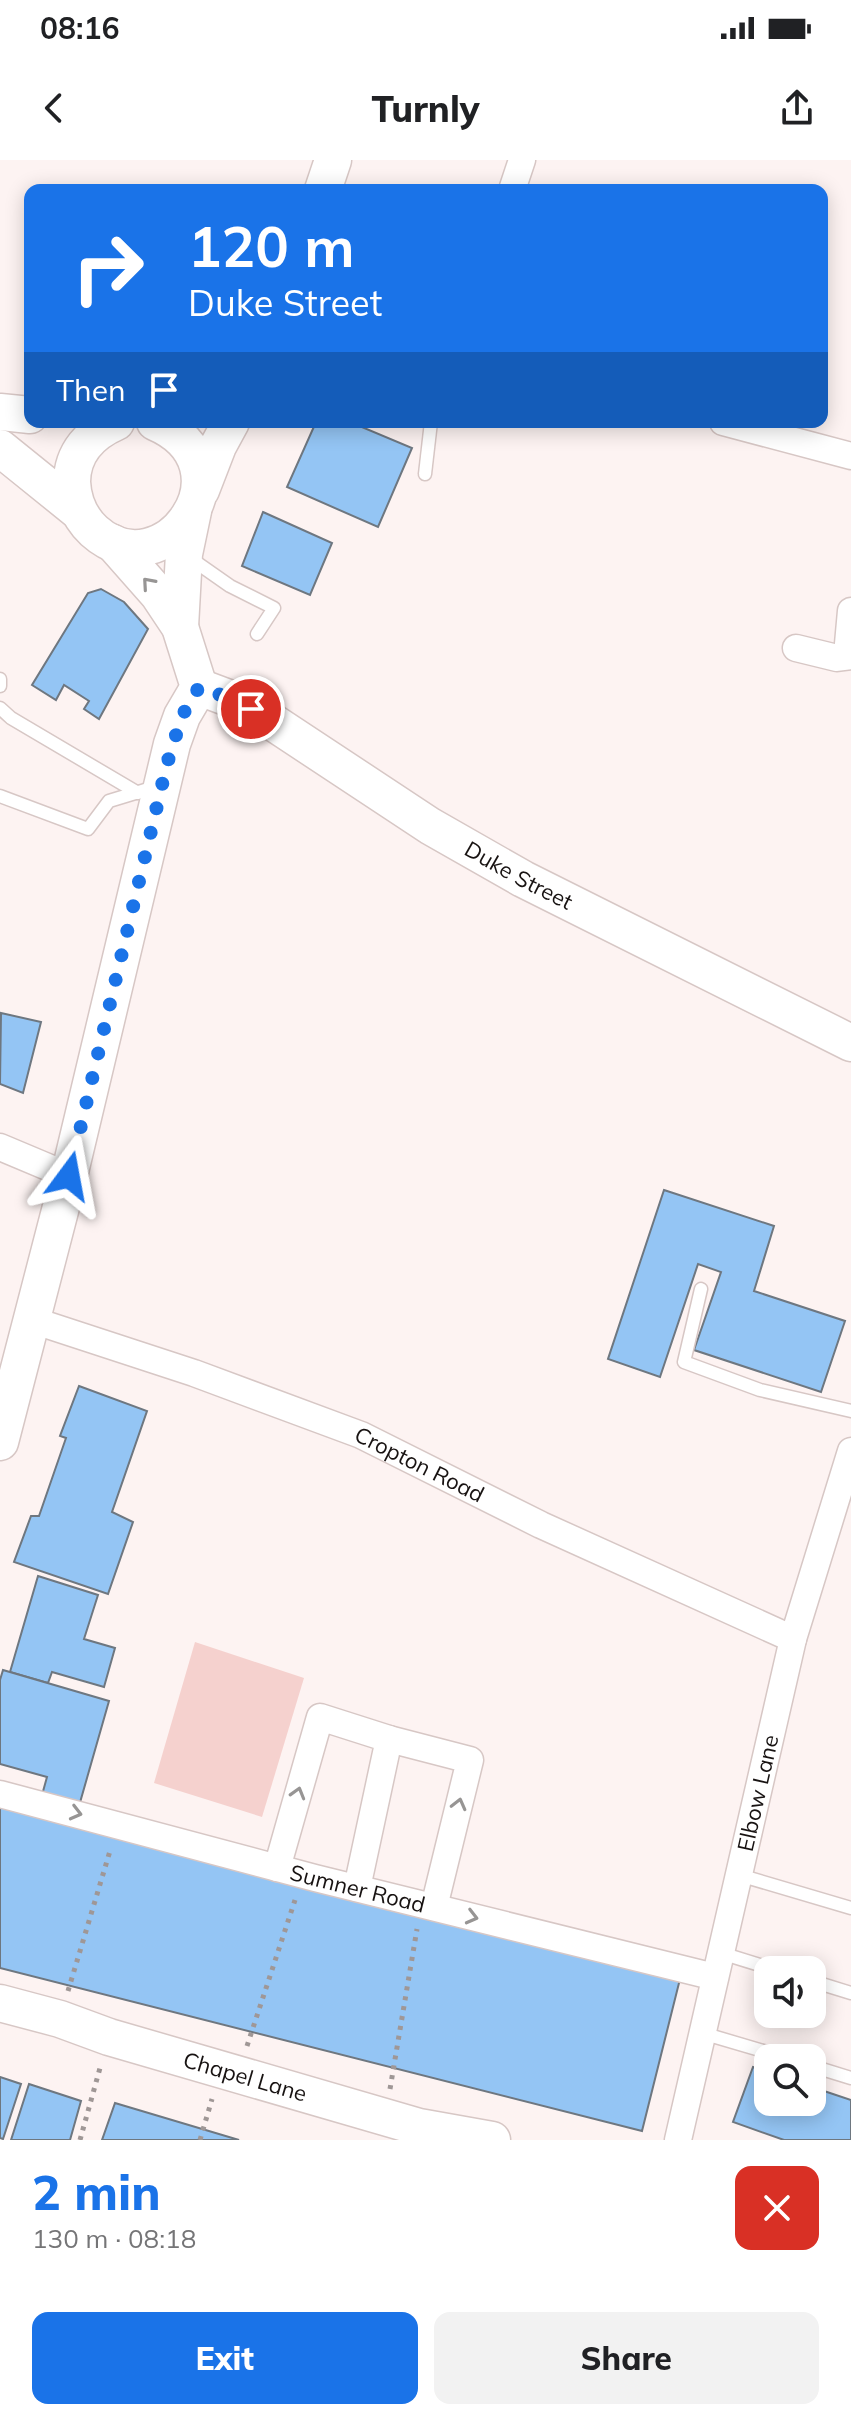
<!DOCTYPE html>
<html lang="en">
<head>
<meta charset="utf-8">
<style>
	:root { --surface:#fff; --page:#f2f2f2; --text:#202124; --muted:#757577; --accent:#1a73e8 }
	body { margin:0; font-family:Mulish,sans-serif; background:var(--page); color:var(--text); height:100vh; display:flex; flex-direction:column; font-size:30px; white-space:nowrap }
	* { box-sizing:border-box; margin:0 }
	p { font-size:26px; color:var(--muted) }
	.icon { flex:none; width:44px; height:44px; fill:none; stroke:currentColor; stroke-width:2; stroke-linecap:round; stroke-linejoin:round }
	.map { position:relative; height:1980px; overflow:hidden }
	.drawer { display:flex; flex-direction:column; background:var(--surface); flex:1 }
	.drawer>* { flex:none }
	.top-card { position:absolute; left:24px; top:24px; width:804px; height:244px; border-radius:16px; box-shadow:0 4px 20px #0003; background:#1a73e8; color:#fff; overflow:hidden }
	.tools { position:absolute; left:754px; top:1796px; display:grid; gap:16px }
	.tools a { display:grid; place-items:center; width:72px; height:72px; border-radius:16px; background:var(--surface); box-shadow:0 4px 20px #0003; font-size:40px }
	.pin { position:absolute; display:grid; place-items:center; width:68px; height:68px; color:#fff; margin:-34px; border:4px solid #fff; border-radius:50%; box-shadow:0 2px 8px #0007 }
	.me { position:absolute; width:88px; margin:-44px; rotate:13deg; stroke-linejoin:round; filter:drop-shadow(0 0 6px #0008) }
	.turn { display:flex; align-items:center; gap:28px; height:168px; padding:0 32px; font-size:36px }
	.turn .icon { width:104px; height:104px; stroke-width:2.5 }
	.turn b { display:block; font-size:56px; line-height:68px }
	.then { display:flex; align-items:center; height:76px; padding:0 32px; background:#0003; gap:16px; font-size:30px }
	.round { display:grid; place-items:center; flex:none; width:84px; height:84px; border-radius:16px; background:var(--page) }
	.summary { display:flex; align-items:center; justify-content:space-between; height:136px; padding:0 32px }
	h1 { font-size:48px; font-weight:800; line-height:60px; color:var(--accent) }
	.cta { display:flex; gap:16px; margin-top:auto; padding:16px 32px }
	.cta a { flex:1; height:92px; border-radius:16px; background:var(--accent); color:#fff; font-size:32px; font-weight:800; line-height:92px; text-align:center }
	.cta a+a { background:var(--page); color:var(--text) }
	.status { display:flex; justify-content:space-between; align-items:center; height:56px; padding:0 40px; background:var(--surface); direction:ltr }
	.status svg { height:22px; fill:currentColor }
	header { display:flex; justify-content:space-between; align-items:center; height:104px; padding:0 32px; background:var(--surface); font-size:36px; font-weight:800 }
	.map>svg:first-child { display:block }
</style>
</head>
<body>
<div class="status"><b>08:16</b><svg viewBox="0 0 49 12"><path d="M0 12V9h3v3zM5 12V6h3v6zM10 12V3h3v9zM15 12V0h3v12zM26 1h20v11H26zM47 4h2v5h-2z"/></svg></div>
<header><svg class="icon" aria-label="back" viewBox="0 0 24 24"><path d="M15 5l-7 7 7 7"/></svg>Turnly<svg class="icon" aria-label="share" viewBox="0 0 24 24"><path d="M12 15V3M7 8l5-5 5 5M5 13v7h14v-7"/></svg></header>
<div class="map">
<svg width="851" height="1980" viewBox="0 0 851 1980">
	<rect width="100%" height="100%" fill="#fdf3f2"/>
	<!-- green -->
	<polygon fill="#f5d1ce" points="195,1482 304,1518 262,1657 154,1623"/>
	<!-- building -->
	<g fill="#94c5f4" stroke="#6e7780" stroke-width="2">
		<polygon points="316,262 350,262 412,288 378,367 287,327"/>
		<polygon points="263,352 332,383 310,435 242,406"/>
		<polygon points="101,429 124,442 148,469 99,559 84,549 89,541 64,525 56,540 32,525 88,433"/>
		<polygon points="1,853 41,862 23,933 0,924"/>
		<polygon points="664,1030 774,1066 754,1131 845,1161 821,1232 694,1190 721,1112 698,1104 660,1217 608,1199"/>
		<polygon points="79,1226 147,1251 112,1352 133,1362 108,1434 14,1402 31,1356 39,1356 66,1278 60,1276"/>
		<polygon points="38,1416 98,1435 84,1479 115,1488 104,1527 52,1512 48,1523 10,1512"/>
		<polygon points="3,1510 109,1541 79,1646 42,1635 47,1617 0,1604 0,1520"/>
		<polygon points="0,1642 681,1815 642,1971 0,1808"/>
		<polygon points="753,1907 768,1912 768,1942 812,1942 812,1927 851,1940 851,1980 784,1980 733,1962"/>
		<polygon points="0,1917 21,1924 3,1979 0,1978"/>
		<polygon points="29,1924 81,1941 70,1980 11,1980"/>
		<polygon points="115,1943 239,1980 102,1980"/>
	</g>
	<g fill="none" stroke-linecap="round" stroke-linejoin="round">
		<!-- lane casing -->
		<g stroke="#d7c7c5" stroke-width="15">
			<g id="lane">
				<polyline points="425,314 431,262"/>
				<polyline points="190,398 230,426 274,448 257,474"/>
				<polyline points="0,519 0,526"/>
				<polyline points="0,548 11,558 138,633"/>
				<polyline points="0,636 88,669 109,641 155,627"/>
				<polyline points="701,1129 684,1202 760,1230 851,1251"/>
				<polyline points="739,1715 851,1748"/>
				<polyline points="721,1793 776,1810"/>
				<polyline points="812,1821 851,1833"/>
				<polyline points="702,1873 787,1898"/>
				<polyline points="812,1906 851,1918"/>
			</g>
		</g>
		<!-- street casing -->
		<g stroke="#d7c7c5" stroke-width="29">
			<g id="street">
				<polyline points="512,30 522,0"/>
				<polyline points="723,262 851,296"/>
				<polyline points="796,488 837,498 851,496"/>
				<polyline points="847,495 851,451"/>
				<polyline points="0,987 69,1016"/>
				<path id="s1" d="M 32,1160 L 194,1213 L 361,1275 L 541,1365 L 793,1479"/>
				<polyline points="389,1579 470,1600 434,1747"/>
				<path id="s2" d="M 0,1634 L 315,1718 L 715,1817"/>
				<polyline points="277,1708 320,1557 389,1579 357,1728"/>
				<path id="s3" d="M 678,1980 L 793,1479 L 851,1291"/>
			</g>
		</g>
		<!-- secondary casing -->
		<g stroke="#d7c7c5" stroke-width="39">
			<g id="secondary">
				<polyline points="323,30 333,0"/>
				<polyline points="0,252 30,255"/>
				<path d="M 116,262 C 91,273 72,293 72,322 C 73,342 80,358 94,371 C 164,434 256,306 155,262"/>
				<polyline points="0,288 78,351"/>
				<polyline points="201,330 218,286 231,262"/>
				<polyline points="180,467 184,394 193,351"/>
				<path id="s4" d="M 199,527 L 234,540 L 268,559 L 430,666 L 523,719 L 851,883"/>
				<polyline points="0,1282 69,1016 172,584 182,556 199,527 180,467 158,434 113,383"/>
				<path id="s5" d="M 0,1843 L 60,1859 L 109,1877 L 419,1967 L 492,1980"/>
			</g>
		</g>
		<!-- path -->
		<g stroke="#9f9796" stroke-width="5" stroke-dasharray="4 6" stroke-linecap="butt">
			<polyline points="68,1831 110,1691"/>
			<polyline points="247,1886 295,1740"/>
			<polyline points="390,1929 417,1769"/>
			<polyline points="80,1980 100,1908"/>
			<polyline points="200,1980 212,1939"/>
		</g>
		<!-- lane -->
		<use href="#lane" stroke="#fff" stroke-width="12"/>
		<!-- street -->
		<use href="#street" stroke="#fff" stroke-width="26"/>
		<!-- secondary -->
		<use href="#secondary" stroke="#fff" stroke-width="36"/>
	</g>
	<!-- one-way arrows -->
	<defs><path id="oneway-chevron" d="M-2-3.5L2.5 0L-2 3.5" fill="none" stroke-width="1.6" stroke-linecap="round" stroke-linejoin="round" transform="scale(2)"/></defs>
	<g stroke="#979594">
		<use href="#oneway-chevron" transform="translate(148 423) rotate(-131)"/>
		<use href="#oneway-chevron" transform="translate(298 1633) rotate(-74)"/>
		<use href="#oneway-chevron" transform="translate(459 1644) rotate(-76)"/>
		<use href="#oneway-chevron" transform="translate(76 1653) rotate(14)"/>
		<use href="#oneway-chevron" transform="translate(472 1757) rotate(14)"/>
	</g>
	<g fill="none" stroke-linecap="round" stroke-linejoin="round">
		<!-- route -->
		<polyline stroke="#1a73e8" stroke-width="14" stroke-dasharray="0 25.2" points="69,1016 167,604 182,556 199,527 234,540 251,549"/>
	</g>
	<g text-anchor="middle" stroke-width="7" stroke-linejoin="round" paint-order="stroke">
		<!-- street labels -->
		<g font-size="22" fill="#181312" stroke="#fdf3f2">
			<text dy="8" stroke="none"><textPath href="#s4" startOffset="372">Duke Street</textPath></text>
			<text dy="8" stroke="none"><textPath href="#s1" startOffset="414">Cropton Road</textPath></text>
			<text dy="8" stroke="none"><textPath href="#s3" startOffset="356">Elbow Lane</textPath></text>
			<text dy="8" stroke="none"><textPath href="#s2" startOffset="370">Sumner Road</textPath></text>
			<text dy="8" stroke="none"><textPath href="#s5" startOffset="256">Chapel Lane</textPath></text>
		</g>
	</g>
</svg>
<div class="tools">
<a><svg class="icon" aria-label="sound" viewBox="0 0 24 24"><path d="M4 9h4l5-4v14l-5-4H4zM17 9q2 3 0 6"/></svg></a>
<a><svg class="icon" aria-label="search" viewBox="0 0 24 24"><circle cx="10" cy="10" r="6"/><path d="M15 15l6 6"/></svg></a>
</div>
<div class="pin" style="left:251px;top:549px;background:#d93025"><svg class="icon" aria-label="arrive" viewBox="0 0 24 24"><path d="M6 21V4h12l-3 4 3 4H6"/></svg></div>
<svg class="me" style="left:69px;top:1016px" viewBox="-20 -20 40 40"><path d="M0-17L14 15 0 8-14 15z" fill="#1a73e8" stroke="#fff" stroke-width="4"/></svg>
<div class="top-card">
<div class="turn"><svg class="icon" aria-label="right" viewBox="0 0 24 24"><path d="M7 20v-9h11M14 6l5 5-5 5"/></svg><div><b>120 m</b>Duke Street</div></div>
<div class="then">Then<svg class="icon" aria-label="arrive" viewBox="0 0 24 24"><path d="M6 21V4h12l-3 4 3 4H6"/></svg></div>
</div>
</div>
<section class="drawer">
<div class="summary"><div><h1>2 min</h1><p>130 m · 08:18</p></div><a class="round" style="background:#d93025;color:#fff"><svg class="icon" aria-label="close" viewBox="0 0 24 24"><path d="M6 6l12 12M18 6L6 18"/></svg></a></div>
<div class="cta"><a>Exit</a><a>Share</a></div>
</section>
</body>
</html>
